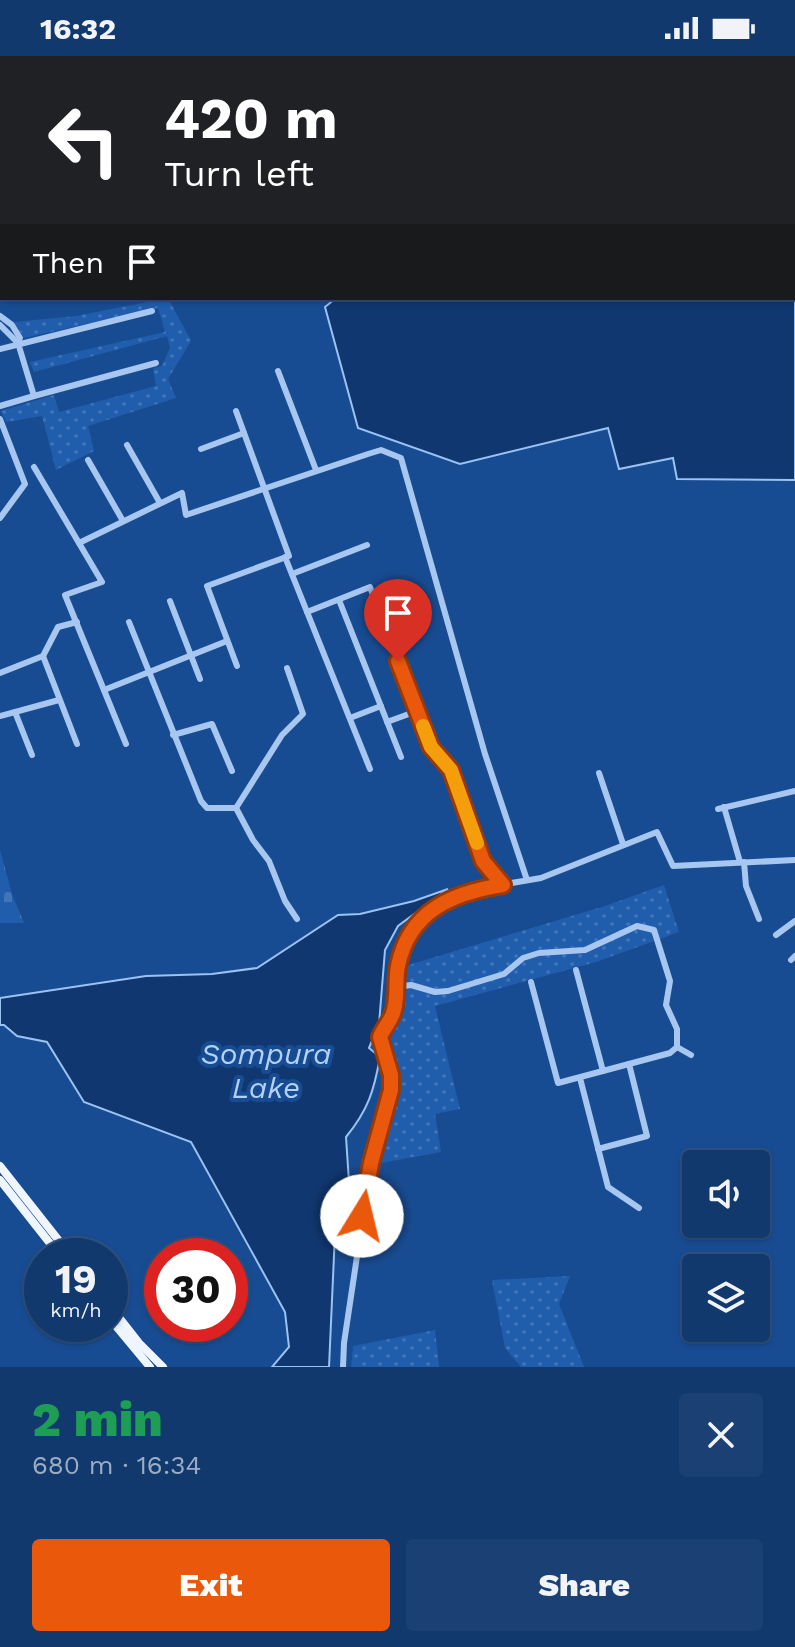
<!DOCTYPE html>
<html lang="en">
<head>
<meta charset="utf-8">
<style>
	:root { --surface:#12396e; --page:#1b4073; --text:#f1f3f6; --muted:#9cacc2; --line:#315381; --accent:#ea580c }
	body { margin:0; font-family:"Work Sans",sans-serif; background:var(--page); color:var(--text); height:100vh; display:flex; flex-direction:column; font-size:30px; white-space:nowrap }
	* { box-sizing:border-box; margin:0 }
	p { font-size:26px; color:var(--muted) }
	.icon { flex:none; width:44px; height:44px; fill:none; stroke:currentColor; stroke-width:2; stroke-linecap:round; stroke-linejoin:round }
	.map { position:relative; height:1311px; overflow:hidden }
	.side { display:flex; flex-direction:column; background:var(--surface); flex:1 }
	.side>* { flex:none }
	.banner { position:absolute; left:0px; top:0px; width:796px; height:244px; box-shadow:0 2px 6px #0004,0 0 0 2px var(--line); background:#202124; color:#fff; overflow:hidden }
	.fabs { position:absolute; left:682px; top:1094px; display:grid; gap:16px }
	.fabs a { display:grid; place-items:center; width:88px; height:88px; border-radius:8px; background:var(--surface); box-shadow:0 2px 6px #0004,0 0 0 2px var(--line); font-size:40px }
	.speed { position:absolute; left:24px; top:1182px; display:flex; gap:16px; font-size:40px; font-weight:700; text-align:center }
	.speed>* { display:grid; place-content:center; width:104px; height:104px; border-radius:50%; background:var(--surface); box-shadow:0 2px 6px #0004,0 0 0 2px var(--line); line-height:1 }
	.speed small { font-size:20px; font-weight:400 }
	.speed .limit { border:12px solid #d22; background:#fff; color:#111 }
	.pin { position:absolute; display:grid; place-items:center; width:68px; height:68px; color:#fff; margin:-82px -34px; border-radius:50% 50% 50% 0; rotate:-45deg; box-shadow:0 0 8px #0007 }
	.pin .icon { rotate:45deg }
	.me { position:absolute; width:88px; margin:-44px; rotate:9deg; stroke-linejoin:round; filter:drop-shadow(0 0 6px #0008) }
	.turn { display:flex; align-items:center; gap:28px; height:168px; padding:0 32px; font-size:36px }
	.turn .icon { width:104px; height:104px; stroke-width:2.5 }
	.turn b { display:block; font-size:56px; line-height:68px }
	.then { display:flex; align-items:center; height:76px; padding:0 32px; background:#0003; gap:16px; font-size:30px }
	.round { display:grid; place-items:center; flex:none; width:84px; height:84px; border-radius:8px; background:var(--page) }
	.summary { display:flex; align-items:center; justify-content:space-between; height:136px; padding:0 32px }
	h1 { font-size:48px; font-weight:800; line-height:60px; color:#1e9e55 }
	.primary-button { display:flex; gap:16px; margin-top:auto; padding:16px 32px }
	.primary-button a { flex:1; height:92px; border-radius:8px; background:var(--accent); color:#fff; font-size:32px; font-weight:800; line-height:92px; text-align:center }
	.primary-button a+a { background:var(--page); color:var(--text) }
	.status { display:flex; justify-content:space-between; align-items:center; height:56px; padding:0 40px; background:var(--surface); direction:ltr }
	.status svg { height:22px; fill:currentColor }
	.map>svg:first-child { display:block }
</style>
</head>
<body>
<div class="status"><b>16:32</b><svg viewBox="0 0 49 12"><path d="M0 12V9h3v3zM5 12V6h3v6zM10 12V3h3v9zM15 12V0h3v12zM26 1h20v11H26zM47 4h2v5h-2z"/></svg></div>
<div class="map">
<svg width="795" height="1311" viewBox="0 0 795 1311">
	<defs>
		<pattern id="grass-dots" width="8" height="8" patternUnits="userSpaceOnUse" patternTransform="scale(2)"><rect width="8" height="8" fill="#205dac"/><path d="M2 2h.1M6 6h.1" fill="none" stroke="#4175b8" stroke-width="1.8" stroke-linecap="round"/></pattern>
		<pattern id="cemetery-stones" width="16" height="16" patternUnits="userSpaceOnUse" patternTransform="scale(2)"><rect width="16" height="16" fill="#205dac"/><path d="M2 7V4a2 2 0 0 1 4 0v3zM10 15v-3a2 2 0 0 1 4 0v3z" fill="#4175b8"/></pattern>
	</defs>
	<rect width="100%" height="100%" fill="#184c92"/>
	<!-- grass -->
	<g fill="url(#grass-dots)">
		<polygon points="168,242 191,285 168,323 176,342 88,370 94,395 56,414 42,360 6,366 1,355 54,339 59,356 156,330 153,312 162,310 170,292 167,280 34,316 30,306 165,276 158,252 24,282 14,266 76,260"/>
		<polygon points="664,829 679,876 596,906 435,950 460,1053 435,1058 441,1096 381,1107 398,1023 389,981 403,950 405,910 605,850"/>
		<polygon points="570,1220 559,1248 584,1311 521,1311 505,1292 492,1224"/>
		<polygon points="435,1274 439,1311 351,1311 353,1290"/>
	</g>
	<!-- cemetery -->
	<polygon fill="url(#cemetery-stones)" points="0,794 12,838 24,867 0,867"/>
	<!-- water -->
	<g fill="#10376f" stroke="#9ac2f2" stroke-width="2">
		<polygon points="724,0 795,0 795,424 677,423 673,402 619,413 608,372 460,408 358,372 325,251 336,242 794,242 794,2 721,2"/>
		<path d="M 448,833 L 398,870 L 385,894 L 379,968 L 369,992 L 380,1001 C 374,1035 368,1054 346,1081 L 349,1126 L 335,1177 L 329,1311 L 272,1311 L 289,1291 L 285,1256 L 191,1086 L 84,1046 L 47,986 L 17,980 L 4,969 L 0,969 L 0,942 L 146,920 L 212,918 L 257,912 L 338,859 L 360,858 L 414,845 Z"/>
	</g>
	<g fill="none" stroke-linecap="round" stroke-linejoin="round">
		<!-- stream -->
		<g stroke="#9ac2f2" stroke-width="2">
			<polyline points="5,0 6,2"/>
			<polyline points="325,2 326,0"/>
		</g>
		<!-- minor -->
		<g stroke="#a7c7f0" stroke-width="6">
			<polyline points="303,0 303,2"/>
			<polyline points="32,2 33,0"/>
			<polyline points="668,2 672,0"/>
			<polyline points="690,2 694,0"/>
			<polyline points="0,176 2,175"/>
			<polyline points="0,190 2,189"/>
			<polyline points="0,260 12,269 20,282 18,287 34,340 156,307"/>
			<polyline points="0,269 18,287"/>
			<polyline points="0,293 152,255"/>
			<polyline points="278,315 316,414"/>
			<polyline points="0,350 34,340"/>
			<polyline points="236,355 289,500 207,530 237,610"/>
			<polyline points="0,363 25,428 0,462"/>
			<polyline points="127,389 160,447"/>
			<polyline points="201,393 244,377"/>
			<polyline points="88,404 123,465"/>
			<polyline points="34,411 102,526 65,539 126,688"/>
			<polyline points="79,487 182,437 186,459 368,398 381,394 401,402 485,698 527,824"/>
			<polyline points="285,501 370,713"/>
			<polyline points="292,518 367,489"/>
			<polyline points="339,544 401,701"/>
			<polyline points="170,545 200,623"/>
			<polyline points="307,556 370,531 431,691 451,714 483,805 503,829"/>
			<polyline points="129,566 201,745 207,752 236,752"/>
			<polyline points="43,600 77,688"/>
			<polyline points="0,617 43,600 58,571 77,566"/>
			<polyline points="104,634 227,585"/>
			<polyline points="15,656 32,699"/>
			<polyline points="0,660 59,644"/>
			<polyline points="350,662 381,650"/>
			<polyline points="387,666 417,655"/>
			<polyline points="173,679 212,668 232,715"/>
			<polyline points="599,717 623,788"/>
			<polyline points="724,751 740,806"/>
			<polyline points="236,752 282,679 303,658 287,612"/>
			<polyline points="236,752 253,784 269,805 285,845 297,863"/>
			<polyline points="718,753 795,735"/>
			<polyline points="744,806 746,830 759,863"/>
			<polyline points="776,879 795,865"/>
			<polyline points="791,904 795,900"/>
			<polyline points="576,914 603,1015"/>
			<polyline points="396,931 411,929 435,936 448,935 504,918 523,902 539,897 585,894 637,870 654,874 670,925 666,949 677,973 677,991 670,997 558,1027 531,926"/>
			<polyline points="677,991 691,999"/>
			<polyline points="580,1022 608,1131 639,1152"/>
			<polyline points="598,1093 647,1080 629,1008"/>
			<polyline points="343,1311 344,1287 371,1107 391,1034 391,1019 380,981 394,957 398,909 414,869 425,857 466,838 494,830 541,822 657,776 673,810 795,804"/>
		</g>
		<!-- major -->
		<g stroke="#f0f6ff" stroke-width="8">
			<polyline points="0,1110 71,1200"/>
			<polyline points="0,1124 60,1200"/>
			<polyline points="110,1250 139,1287 163,1311"/>
			<polyline points="110,1263 150,1311"/>
		</g>
	</g>
	<g fill="none" stroke-linecap="round" stroke-linejoin="round">
		<!-- route casing -->
		<g stroke="#983908" stroke-width="20">
			<path id="route" d="M 362,1160 L 371,1107 L 391,1034 L 391,1019 L 380,981 C 384,971 392,964 394,954 C 398,940 395,924 398,910 C 409,855 452,837 503,829 L 483,805 L 451,714 L 431,691 L 398,605"/>
		</g>
		<!-- route -->
		<use href="#route" stroke="#ea580c" stroke-width="14"/>
		<!-- slow -->
		<polyline stroke="#f59e0b" stroke-width="14" points="423,670 431,691 451,714 477,787"/>
	</g>
	<g text-anchor="middle" stroke-width="8" stroke-linejoin="round" paint-order="stroke">
		<!-- water labels -->
		<g font-size="30" font-style="italic" fill="#b3d1f7" stroke="#184c92">
			<text x="266" y="1008">Sompura<tspan x="266" dy="34">Lake</tspan></text>
		</g>
	</g>
</svg>
<div class="fabs">
<a><svg class="icon" aria-label="sound" viewBox="0 0 24 24"><path d="M4 9h4l5-4v14l-5-4H4zM17 9q2 3 0 6"/></svg></a>
<a><svg class="icon" aria-label="layers" viewBox="0 0 24 24"><path d="M12 4l9 5-9 5-9-5zM3 14l9 5 9-5"/></svg></a>
</div>
<div class="speed"><div>19<small>km/h</small></div><div class="limit">30</div></div>
<div class="pin" style="left:398px;top:605px;background:#d93025"><svg class="icon" aria-label="arrive" viewBox="0 0 24 24"><path d="M6 21V4h12l-3 4 3 4H6"/></svg></div>
<svg class="me" style="left:362px;top:1160px" viewBox="-20 -20 40 40"><circle r="19" fill="#fff"/><path d="M0-13L10 11 0 6-10 11z" fill="#ea580c"/></svg>
<div class="banner">
<div class="turn"><svg class="icon" aria-label="left" viewBox="0 0 24 24"><path d="M17 20v-9H6M10 6l-5 5 5 5"/></svg><div><b>420 m</b>Turn left</div></div>
<div class="then">Then<svg class="icon" aria-label="arrive" viewBox="0 0 24 24"><path d="M6 21V4h12l-3 4 3 4H6"/></svg></div>
</div>
</div>
<section class="side">
<div class="summary"><div><h1>2 min</h1><p>680 m · 16:34</p></div><a class="round"><svg class="icon" aria-label="close" viewBox="0 0 24 24"><path d="M6 6l12 12M18 6L6 18"/></svg></a></div>
<div class="primary-button"><a>Exit</a><a>Share</a></div>
</section>
</body>
</html>
